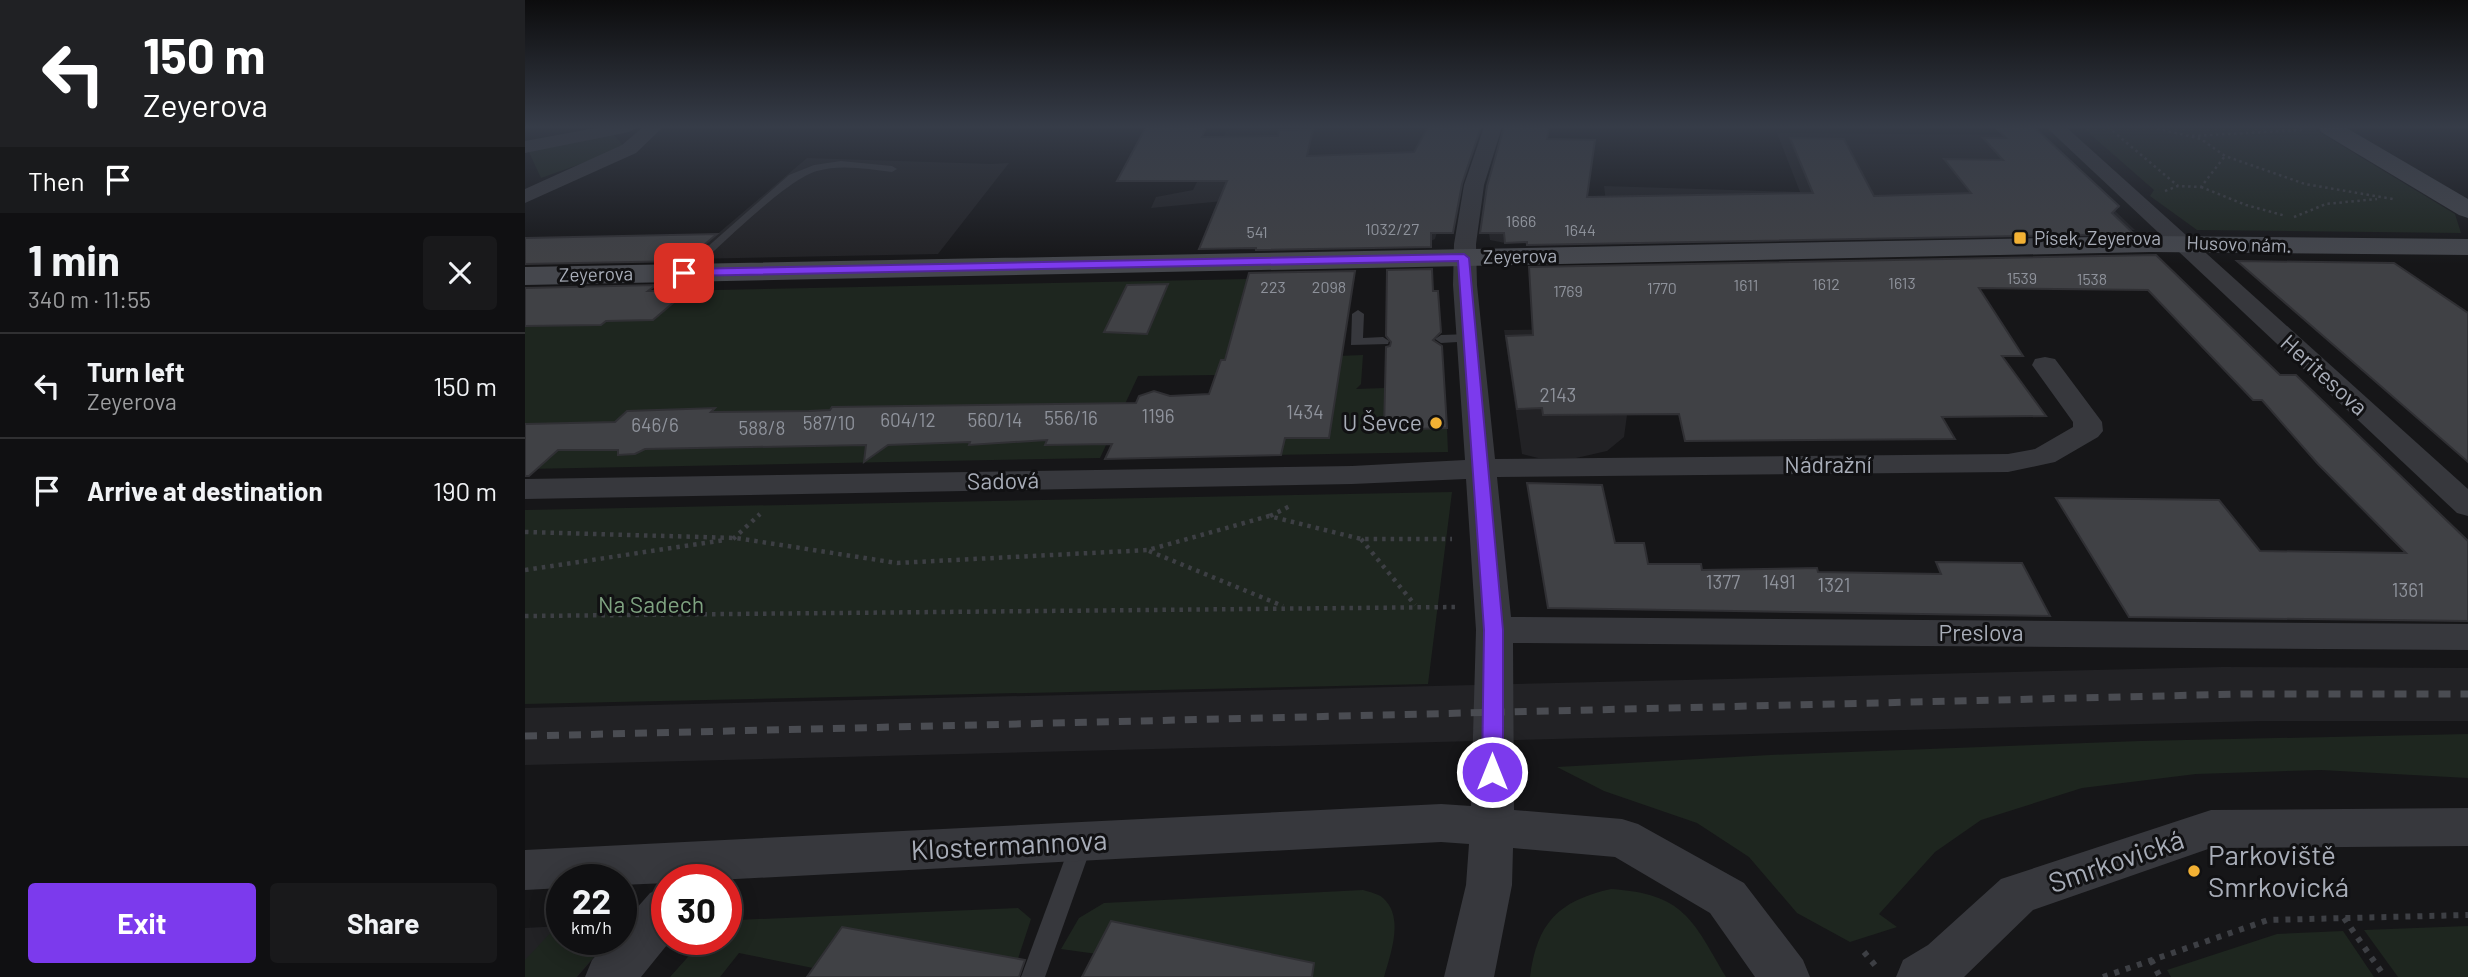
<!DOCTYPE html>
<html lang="en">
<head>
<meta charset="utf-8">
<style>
	:root { --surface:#101012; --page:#19191b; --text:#f1f3f6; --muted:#9c9d9f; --line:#303032; --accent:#7c3aed }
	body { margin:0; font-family:Barlow,sans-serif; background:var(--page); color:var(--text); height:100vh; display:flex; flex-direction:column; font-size:26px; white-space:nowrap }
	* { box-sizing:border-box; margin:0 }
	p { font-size:23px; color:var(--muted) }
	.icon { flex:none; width:38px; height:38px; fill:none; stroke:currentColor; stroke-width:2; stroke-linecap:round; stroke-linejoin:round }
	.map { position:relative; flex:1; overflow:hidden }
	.panel { display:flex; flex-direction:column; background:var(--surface); width:525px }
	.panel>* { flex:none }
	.top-card { background:#202124; color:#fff; overflow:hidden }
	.speed { position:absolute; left:21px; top:864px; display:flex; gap:14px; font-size:35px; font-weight:700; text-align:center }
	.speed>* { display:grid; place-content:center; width:91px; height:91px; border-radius:50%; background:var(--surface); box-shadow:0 4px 18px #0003,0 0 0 2px var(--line); line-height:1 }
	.speed small { font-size:18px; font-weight:400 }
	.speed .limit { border:10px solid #d22; background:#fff; color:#111 }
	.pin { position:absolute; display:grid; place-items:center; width:60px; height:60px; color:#fff; margin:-30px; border-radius:14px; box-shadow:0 4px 10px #0006 }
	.me { position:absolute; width:77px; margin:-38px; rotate:0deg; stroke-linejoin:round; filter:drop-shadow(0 0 5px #0008) }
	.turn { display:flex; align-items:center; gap:24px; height:147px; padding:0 28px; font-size:32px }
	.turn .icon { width:91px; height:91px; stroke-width:2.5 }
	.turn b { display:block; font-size:49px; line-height:60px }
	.then { display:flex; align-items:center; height:66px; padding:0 28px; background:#0003; gap:14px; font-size:26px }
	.round { display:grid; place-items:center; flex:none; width:74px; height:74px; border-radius:7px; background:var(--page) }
	.overview { display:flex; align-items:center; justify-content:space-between; height:119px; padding:0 28px }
	h1 { font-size:42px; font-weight:700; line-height:52px }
	.action { display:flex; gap:14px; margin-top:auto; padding:14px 28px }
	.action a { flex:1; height:80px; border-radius:7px; background:var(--accent); color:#fff; font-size:28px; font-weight:700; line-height:80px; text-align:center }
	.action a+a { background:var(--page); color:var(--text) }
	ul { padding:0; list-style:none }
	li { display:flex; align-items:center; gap:21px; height:105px; padding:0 28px; border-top:2px solid var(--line) }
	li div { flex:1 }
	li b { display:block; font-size:26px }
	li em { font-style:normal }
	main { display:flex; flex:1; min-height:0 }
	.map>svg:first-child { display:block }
</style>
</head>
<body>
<main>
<section class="panel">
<div class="top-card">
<div class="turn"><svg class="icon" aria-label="left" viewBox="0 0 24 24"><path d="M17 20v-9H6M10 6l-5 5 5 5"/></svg><div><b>150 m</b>Zeyerova</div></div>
<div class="then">Then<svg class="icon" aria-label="arrive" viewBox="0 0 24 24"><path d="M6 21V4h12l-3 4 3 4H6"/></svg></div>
</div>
<div class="overview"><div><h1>1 min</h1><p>340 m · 11:55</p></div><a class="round"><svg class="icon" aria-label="close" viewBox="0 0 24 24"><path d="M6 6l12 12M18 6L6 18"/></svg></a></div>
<ul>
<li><svg class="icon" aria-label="left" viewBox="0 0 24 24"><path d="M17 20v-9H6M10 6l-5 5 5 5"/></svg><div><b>Turn left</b><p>Zeyerova</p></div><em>150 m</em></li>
<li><svg class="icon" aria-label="arrive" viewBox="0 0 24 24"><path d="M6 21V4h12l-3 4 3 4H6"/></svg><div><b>Arrive at destination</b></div><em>190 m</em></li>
</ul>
<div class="action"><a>Exit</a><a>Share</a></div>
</section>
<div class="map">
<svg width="1943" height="977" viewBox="0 0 1943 977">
	<rect width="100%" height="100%" fill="#161618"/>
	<!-- built -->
	<g fill="#222225">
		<polygon points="728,127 946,127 933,160 910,239 899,244 709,200 626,208 631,197 668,190 683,160 692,160 701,131"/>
		<polygon points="1252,133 1518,135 1595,208 1587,208 1610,230 1086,240 1086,244 980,243 965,240 961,213 1082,211 1079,186 1275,192"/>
		<polygon points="282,158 467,164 484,163 413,254 163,259"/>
		<polygon points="1085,329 1148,369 1102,415 1099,437 1082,451 1051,458 1013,458 997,454 979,330"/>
		<polygon points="1697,667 1943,668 1943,721 1737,721 0,765 0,708"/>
		<polygon points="37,926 37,940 84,940 52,977 0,977 0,928"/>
	</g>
	<!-- green -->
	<g fill="#1e261f">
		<polygon points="1557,127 1786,127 1930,214 1936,233 1672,230 1625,196 1629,190"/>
		<polygon points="88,134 100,148 16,178 3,150"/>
		<polygon points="723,279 763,358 838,355 836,384 831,389 860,388 859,430 922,428 923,452 693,456 750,359 696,360 691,375 613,376 575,458 0,469 0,294"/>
		<polygon points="927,492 903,684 0,704 0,510"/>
		<polygon points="1943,734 1943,778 1796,770 1671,774 1557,788 1456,820 1410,852 1354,914 1372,927 1325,942 1272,913 1224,857 1172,823 1079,791 1032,767 1245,755 1615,741"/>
		<path d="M 1086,889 C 1159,894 1167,919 1201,977 L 1005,977 C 1012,923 1033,901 1086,889 Z"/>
		<path d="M 838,890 C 844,892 854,894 858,898 C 880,917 865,955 859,977 L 737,977 L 536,949 L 554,918 L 579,903 Z"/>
		<polygon points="493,908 506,919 487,977 288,968 214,953 195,977 145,977 178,940 201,940 201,925 212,920"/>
		<polygon points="1943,926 1943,977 1873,977 1839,930"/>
		<polygon points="31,927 37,927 37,940 84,940 51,977 0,977 0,960"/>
		<polygon points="1818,931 1849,977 1646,977 1642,970 1752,934"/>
	</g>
	<!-- building -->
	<g fill="#404145" stroke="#303034" stroke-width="2">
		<polygon points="621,127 681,127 677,137 753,136 754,130 788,129 782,156 889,152 903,127 956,127 937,184 928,233 906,233 906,247 731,250 731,248 674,249 702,181 592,181"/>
		<polygon points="979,127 1024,127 1022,139 1070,140 1062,197 1288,193 1265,138 1319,139 1349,196 1446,193 1419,159 1478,160 1458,138 1481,138 1470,127 1509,127 1594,206 1587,213 1609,234 1002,245 1002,242 980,243 979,233 955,233 962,186"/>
		<polygon points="192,234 160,261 0,264 0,238"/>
		<polygon points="1631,255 1755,375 1771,375 1943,541 1943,621 1604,617 1531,498 1694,500 1735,551 1881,553 1793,464 1737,400 1728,400 1623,290 1454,288 1498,356 1477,356 1521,416 1417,417 1430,439 1160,441 1154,414 1018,415 1017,408 992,409 981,336 1008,335 1004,267"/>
		<polygon points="1712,261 1869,263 1943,313 1943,462"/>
		<polygon points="907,269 908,291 913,291 916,332 908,340 917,346 922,428 859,430 861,347 865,346 866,342 861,336 862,270"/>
		<polygon points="830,271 804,438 760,438 756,455 580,459 587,444 520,445 522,440 444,445 445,442 363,445 339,462 341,445 120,449 110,454 93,455 93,450 33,450 4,476 0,476 0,424 90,422 102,411 190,408 186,412 284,411 305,410 307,407 611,403 614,396 629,391 645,396 684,394 696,360 700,360 724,273"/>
		<polygon points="643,284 622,334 579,332 602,285"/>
		<polygon points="131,285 123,291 162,291 128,320 81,321 76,325 0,326 0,288"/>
		<polygon points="1002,483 1077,485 1090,543 1119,543 1123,564 1176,564 1177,570 1292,568 1293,572 1416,574 1411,562 1497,563 1525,616 1023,608"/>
		<polygon points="586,921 789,963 787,977 557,977"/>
		<polygon points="317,927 500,960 494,977 282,977"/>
	</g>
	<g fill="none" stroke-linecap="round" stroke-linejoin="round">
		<!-- path-far2 -->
		<g stroke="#3d3f44" stroke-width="2.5" stroke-dasharray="2.5 3.5" stroke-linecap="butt">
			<polyline points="1583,127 1653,186"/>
			<polyline points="1626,127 1676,139 1700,156 1780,184 1868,199"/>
			<polyline points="1667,136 1777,130"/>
			<polyline points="1676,187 1721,205 1761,216"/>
			<polyline points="1640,191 1653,186 1676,187 1700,156"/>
			<polyline points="1769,217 1801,204 1852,199"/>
		</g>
		<!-- path-far1 -->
		<g stroke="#3d3f44" stroke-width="4.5" stroke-dasharray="3.5 5" stroke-linecap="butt">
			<polyline points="745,516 765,506"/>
			<polyline points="0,532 211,538 372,563 623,550 744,516 836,539 927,539"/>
			<polyline points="208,539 235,514"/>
			<polyline points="836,539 890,605"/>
			<polyline points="624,551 758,606"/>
			<polyline points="0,570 200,540"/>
			<polyline points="0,616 931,607"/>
		</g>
		<!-- path -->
		<g stroke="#3d3f44" stroke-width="6" stroke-dasharray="5 7" stroke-linecap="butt">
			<polyline points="1819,918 1860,977"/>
			<polyline points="1339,952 1354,970"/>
			<polyline points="1626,960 1635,977"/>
			<polyline points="1578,977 1743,920 1943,915"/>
		</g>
		<!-- lane -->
		<g fill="#37383d" fill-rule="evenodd">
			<path d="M 316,161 L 367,166 L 372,169 L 367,172 C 342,169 316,164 292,171 C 260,180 192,250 163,275 L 155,275 L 155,271 L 264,175 L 289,165 Z"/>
			<polygon points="833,310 839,314 838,338 858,337 864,341 863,344 826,345 827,314"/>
			<polygon points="945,334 951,338 950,341 916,343 910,339 916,335"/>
			<polygon points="557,832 565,835 568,842 520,977 496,977 546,842 549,835"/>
		</g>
		<!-- street -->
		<g fill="#37383d" fill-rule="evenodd">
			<polygon points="76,127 113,127 104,132 0,153 0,141"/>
			<polygon points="118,127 138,127 111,153 0,203 0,189 97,145"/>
			<polygon points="959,127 977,127 959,185 951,244 952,285 970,459 1483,454 1510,449 1548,427 1548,422 1507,365 1510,359 1520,357 1530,359 1577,422 1578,431 1573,437 1530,462 1483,472 972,477 986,617 1943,624 1943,650 988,643 989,810 1097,819 1113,824 1219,883 1278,960 1285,977 1230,977 1185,913 1090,857 988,848 987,885 969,977 919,977 941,885 944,844 916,842 192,880 142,880 142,883 96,885 96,880 37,880 37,888 0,890 0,850 916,804 946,806 951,630 941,479 827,484 0,499 0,479 827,466 940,460 928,285 929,244 939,185"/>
			<polygon points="1521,127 1541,127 1943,489 1943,516 1932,513"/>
			<polygon points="1943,808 1943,846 1686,848 1508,910 1439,977 1371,977 1378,960 1403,945 1476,879 1686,810"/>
			<polygon points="142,886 142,940 146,940 116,977 60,977 67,960 85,940 96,940 96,926 125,893"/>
		</g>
		<!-- secondary -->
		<g fill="#45474d" fill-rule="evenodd">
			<polygon points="1793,127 1820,127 1943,199 1943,218 1934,215 1796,132"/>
			<polygon points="1626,236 1943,239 1943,255 1626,252 0,285 0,267"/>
		</g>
		<!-- rail -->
		<polyline stroke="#4a4c52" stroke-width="7" stroke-dasharray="12 10" stroke-linecap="butt" points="0,736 1717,694 1943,694"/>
	</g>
	<!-- sky -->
	<linearGradient id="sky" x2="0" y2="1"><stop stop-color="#0c0c0d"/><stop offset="0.48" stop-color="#363c48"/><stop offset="1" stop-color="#363c48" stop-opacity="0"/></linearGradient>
	<rect width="1943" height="264" fill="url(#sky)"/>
	<!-- route -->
	<polygon fill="#7c3aed" stroke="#51269a" stroke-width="2" points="939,254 944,258 978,630 978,772 975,778 967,781 960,778 957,772 959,630 933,261 159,276 153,273 159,269"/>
	<!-- markers -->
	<g fill="#f2b134" stroke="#111113" stroke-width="2.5">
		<rect x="1488" y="231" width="14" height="14" rx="3.5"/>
		<circle cx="911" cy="423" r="7"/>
		<circle cx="1669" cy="871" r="7"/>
	</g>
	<g text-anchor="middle" stroke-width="6" stroke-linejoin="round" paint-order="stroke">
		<!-- far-number labels -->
		<g font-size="16" fill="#8e929b">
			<text x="996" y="227">1666</text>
			<text x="867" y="235">1032/27</text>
			<text x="1055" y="236">1644</text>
			<text x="732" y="238">541</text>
			<text x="1497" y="284">1539</text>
			<text x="1567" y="285">1538</text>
			<text x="1377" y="289">1613</text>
			<text x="1301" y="290">1612</text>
			<text x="1221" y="291">1611</text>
			<text x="748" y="293">223</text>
			<text x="804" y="293">2098</text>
			<text x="1137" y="294">1770</text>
			<text x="1043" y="297">1769</text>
		</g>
		<!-- far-poi labels -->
		<g font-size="19" fill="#a8adb8" stroke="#111113" text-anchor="start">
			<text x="1509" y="245">Písek, Zeyerova</text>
		</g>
		<!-- far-street labels -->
		<g font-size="19" fill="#a8adb8" stroke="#111113">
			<text transform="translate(1714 244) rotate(2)" y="7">Husovo nám.</text>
			<text transform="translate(995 256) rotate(-1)" y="7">Zeyerova</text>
			<text transform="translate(71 274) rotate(-1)" y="7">Zeyerova</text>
		</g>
		<!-- number labels -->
		<g font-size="19" fill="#8e929b">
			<text x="1033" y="402">2143</text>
			<text x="780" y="419">1434</text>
			<text x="633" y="423">1196</text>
			<text x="546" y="425">556/16</text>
			<text x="383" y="427">604/12</text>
			<text x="470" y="427">560/14</text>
			<text x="304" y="430">587/10</text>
			<text x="130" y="432">646/6</text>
			<text x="237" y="435">588/8</text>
			<text x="1198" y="589">1377</text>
			<text x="1254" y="589">1491</text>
			<text x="1309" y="592">1321</text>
			<text x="1883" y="597">1361</text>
		</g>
		<!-- street labels -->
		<g font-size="23" fill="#a8adb8" stroke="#111113">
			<text transform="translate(1799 375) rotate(42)" y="8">Heritesova</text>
			<text x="1303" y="473">Nádražní</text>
			<text transform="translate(478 481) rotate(-1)" y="8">Sadová</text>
			<text x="1456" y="641">Preslova</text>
		</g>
		<!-- poi labels -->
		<g font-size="23" fill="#a8adb8" stroke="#111113" text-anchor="end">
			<text x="897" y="431">U Ševce</text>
		</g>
		<!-- park labels -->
		<g font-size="23" fill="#7fa381" stroke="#111113">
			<text x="126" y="613">Na Sadech</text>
		</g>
		<!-- near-street labels -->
		<g font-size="28" fill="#a8adb8" stroke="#111113">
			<text transform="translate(484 845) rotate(-3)" y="10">Klostermannova</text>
			<text transform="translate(1591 861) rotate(-19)" y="10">Smrkovická</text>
		</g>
		<!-- near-poi labels -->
		<g font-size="28" fill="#a8adb8" stroke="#111113" text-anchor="start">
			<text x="1683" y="865">Parkoviště<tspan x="1683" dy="32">Smrkovická</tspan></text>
		</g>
	</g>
</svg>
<div class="speed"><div>22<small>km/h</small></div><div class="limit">30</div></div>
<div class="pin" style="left:159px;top:273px;background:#d93025"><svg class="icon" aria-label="arrive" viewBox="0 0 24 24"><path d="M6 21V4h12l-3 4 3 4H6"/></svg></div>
<svg class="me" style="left:967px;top:772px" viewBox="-20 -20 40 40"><circle r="17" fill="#7c3aed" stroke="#fff" stroke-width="3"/><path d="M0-11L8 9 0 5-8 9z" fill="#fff"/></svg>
</div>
</main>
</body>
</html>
